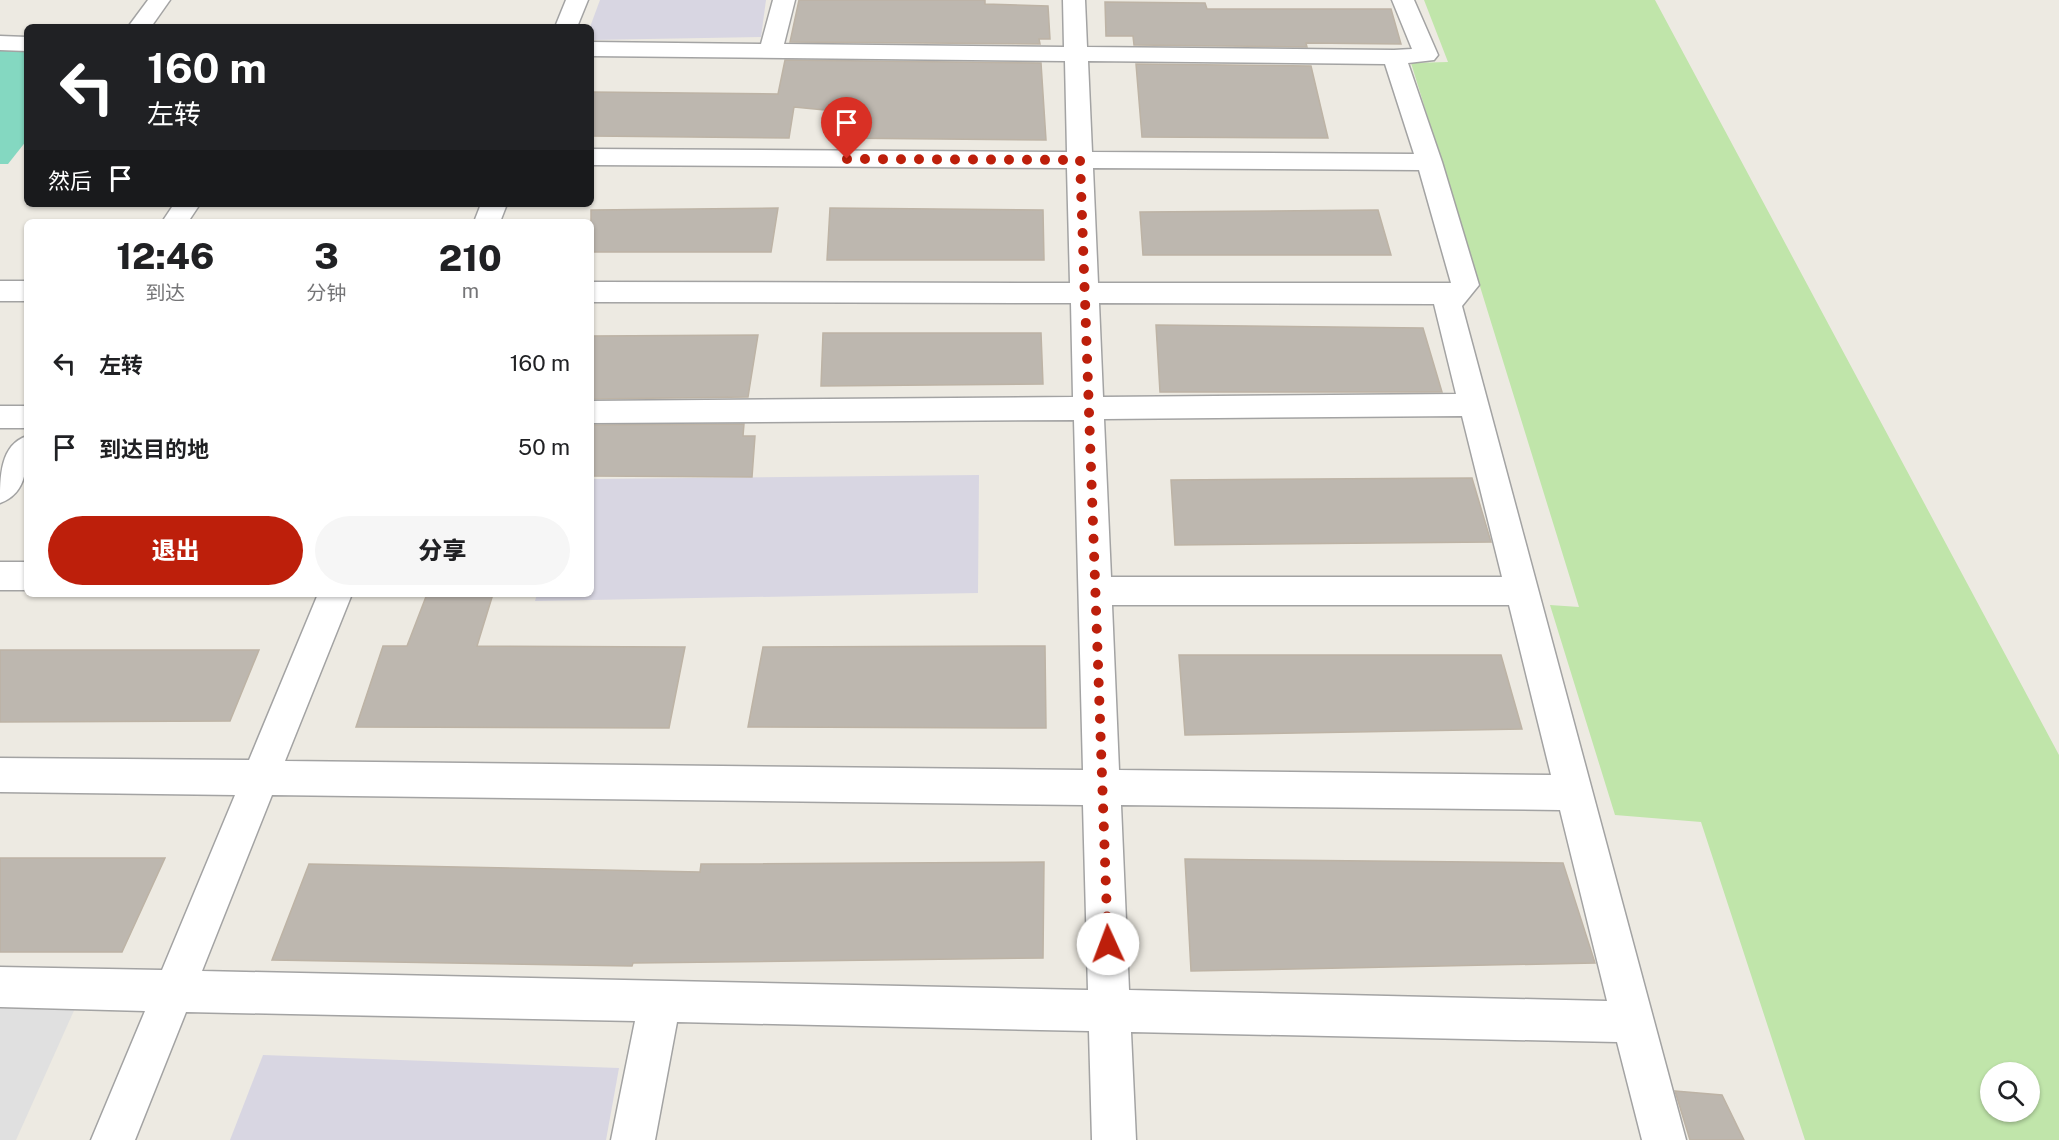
<!DOCTYPE html>
<html lang="zh">
<head>
<meta charset="utf-8">
<style>
	:root { --surface:#fff; --page:#f6f6f6; --text:#202124; --muted:#757577; --accent:#bd1f0b }
	body { margin:0; font-family:"Public Sans","Noto Sans SC",sans-serif; background:var(--page); color:var(--text); height:100vh; display:flex; flex-direction:column; font-size:22px; white-space:nowrap }
	* { box-sizing:border-box; margin:0 }
	p { font-size:20px; color:var(--muted) }
	.icon { flex:none; width:33px; height:33px; fill:none; stroke:currentColor; stroke-width:2; stroke-linecap:round; stroke-linejoin:round }
	.map { position:relative; flex:1; overflow:hidden }
	.sheet { position:absolute; left:24px; top:219px; width:570px; height:378px; display:flex; flex-direction:column; background:var(--surface); border-radius:9px; box-shadow:0 2px 4px #0004 }
	.sheet>* { flex:none }
	.guide { position:absolute; left:24px; top:24px; width:570px; height:183px; border-radius:9px; box-shadow:0 2px 4px #0004; background:#202124; color:#fff; overflow:hidden }
	.controls { position:absolute; left:1980px; top:1062px; display:grid; gap:12px }
	.controls a { display:grid; place-items:center; width:60px; height:60px; border-radius:50%; background:var(--surface); box-shadow:0 2px 4px #0004; font-size:30px }
	.pin { position:absolute; display:grid; place-items:center; width:51px; height:51px; color:#fff; margin:-62px -26px; border-radius:50% 50% 50% 0; rotate:-45deg; box-shadow:0 0 6px #0007 }
	.pin .icon { rotate:45deg }
	.me { position:absolute; width:66px; margin:-33px; rotate:358deg; stroke-linejoin:round; filter:drop-shadow(0 0 4px #0008) }
	.turn { display:flex; align-items:center; gap:21px; height:126px; padding:0 24px; font-size:27px }
	.turn .icon { width:78px; height:78px; stroke-width:2.5 }
	.turn b { display:block; font-size:42px; line-height:51px }
	.then { display:flex; align-items:center; height:57px; padding:0 24px; background:#0003; gap:12px; font-size:22px }
	.eta { display:flex; justify-content:space-evenly; align-items:center; height:102px; text-align:center }
	.eta b { font-size:36px; font-weight:800; line-height:42px }
	.button { display:flex; gap:12px; margin-top:auto; padding:12px 24px }
	.button a { flex:1; height:69px; border-radius:36px; background:var(--accent); color:#fff; font-size:24px; font-weight:800; line-height:69px; text-align:center }
	.button a+a { background:var(--page); color:var(--text) }
	ul { padding:0; list-style:none }
	li { display:flex; align-items:center; gap:18px; height:84px; padding:0 24px }
	li div { flex:1 }
	li b { display:block; font-size:22px }
	li em { font-style:normal }
	.map>svg:first-child { display:block }
</style>
</head>
<body>
<div class="map">
<svg width="2059" height="1140" viewBox="0 0 2059 1140">
	<rect width="100%" height="100%" fill="#edeae2"/>
	<!-- grass -->
	<path fill="#c0e5aa" fill-rule="evenodd" d="M 1424,0 L 1655,0 L 2059,755 L 2059,1140 L 1805,1140 L 1701,822 L 1615,815 L 1550,605 L 1579,607 L 1411,63 L 1448,62 ZM 1990,1072 L 2030,1072 L 2030,1112 L 1990,1112 Z"/>
	<!-- pitch -->
	<polygon fill="#84d8c1" points="0,50 27,50 27,140 8,164 0,164"/>
	<!-- parking -->
	<polygon fill="#e0e0e0" points="76,1006 16,1140 0,1140 0,1007"/>
	<!-- plaza -->
	<g fill="#d8d6e2">
		<polygon points="600,0 766,0 761,37 591,40 590,27"/>
		<polygon points="979,475 978,593 535,601 537,594 591,594 591,479"/>
		<polygon points="263,1055 619,1068 606,1140 230,1140"/>
	</g>
	<!-- building -->
	<g fill="#bdb7af" stroke="#bdb3a5" stroke-width="1.5">
		<polygon points="799,0 985,0 985,4 1048,6 1050,39 1039,39 1040,44 790,42"/>
		<polygon points="1105,2 1205,3 1207,9 1391,9 1401,44 1306,43 1307,47 1134,45 1133,36 1106,36"/>
		<polygon points="785,60 1041,63 1046,140 833,138 835,111 794,107 789,138 591,136 591,92 778,94"/>
		<polygon points="1136,64 1311,66 1328,138 1142,137"/>
		<polygon points="778,208 771,252 591,252 591,210"/>
		<polygon points="830,208 1043,210 1044,260 827,260"/>
		<polygon points="1378,210 1391,255 1143,255 1140,212"/>
		<polygon points="1156,325 1423,328 1442,392 1160,392"/>
		<polygon points="823,333 1041,333 1043,384 821,386"/>
		<polygon points="758,335 748,397 591,399 591,336"/>
		<polygon points="744,424 743,436 755,436 752,477 591,476 591,425"/>
		<polygon points="1472,478 1491,542 1175,545 1171,480"/>
		<polygon points="427,594 493,594 477,646 685,647 669,728 356,727 383,646 407,646"/>
		<polygon points="1045,646 1046,728 748,727 763,647"/>
		<polygon points="0,650 259,650 230,721 0,722"/>
		<polygon points="1179,655 1501,655 1522,729 1185,735"/>
		<polygon points="0,858 165,858 122,952 0,952"/>
		<polygon points="1185,859 1563,863 1595,963 1191,971"/>
		<polygon points="1044,862 1043,958 633,963 632,966 272,960 309,864 700,872 701,864"/>
		<polygon points="1675,1091 1722,1095 1744,1140 1690,1140"/>
	</g>
	<g fill="none" stroke-linecap="round" stroke-linejoin="round">
		<!-- minor casing -->
		<g stroke="#a3a3a3" stroke-width="3">
			<g id="minor">
				<polygon points="148,0 170,0 151,27 128,27"/>
				<polygon points="566,0 588,0 577,27 555,27"/>
				<path d="M 773,0 L 795,0 L 784,44 L 1064,47 L 1063,0 L 1085,0 L 1087,47 L 1394,50 L 1412,49 L 1392,0 L 1414,0 L 1438,55 L 1434,60 L 1408,63 L 1442,162 L 1479,285 L 1462,306 L 1686,1140 L 1642,1140 L 1617,1042 L 1131,1032 L 1136,1140 L 1092,1140 L 1089,1031 L 677,1022 L 655,1140 L 611,1140 L 635,1021 L 186,1012 L 135,1140 L 91,1140 L 145,1011 L 0,1007 L 0,967 L 162,970 L 235,795 L 0,792 L 0,758 L 249,760 L 318,594 L 352,594 L 285,761 L 1083,770 L 1074,420 L 591,423 L 591,401 L 1073,397 L 1071,303 L 591,302 L 591,282 L 1070,283 L 1067,168 L 591,165 L 591,149 L 1067,152 L 1065,61 L 591,56 L 591,42 L 761,44 ZM 1088,61 L 1385,64 L 1414,154 L 1092,152 ZM 1093,168 L 1419,170 L 1451,283 L 1098,283 ZM 1099,303 L 1434,304 L 1456,394 L 1103,397 ZM 1462,416 L 1502,577 L 1111,577 L 1104,419 ZM 1112,605 L 1509,605 L 1551,775 L 1119,770 ZM 272,795 L 1083,805 L 1088,990 L 202,971 ZM 1121,805 L 1560,810 L 1607,1001 L 1129,990 Z"/>
				<polygon points="0,36 27,37 27,51 0,50"/>
				<polygon points="174,204 200,204 188,222 162,222"/>
				<polygon points="481,204 507,204 500,222 474,222"/>
				<rect x="0" y="281" width="27" height="20"/>
				<rect x="0" y="406" width="27" height="22"/>
				<path d="M 27,436 C 27,462 29,493 0,503 C 0,477 0,445 27,436 Z"/>
				<rect x="0" y="562" width="27" height="28"/>
			</g>
		</g>
		<!-- minor -->
		<use href="#minor" fill="#fff" fill-rule="evenodd"/>
	</g>
	<g fill="none" stroke-linecap="round" stroke-linejoin="round">
		<!-- route -->
		<polyline stroke="#bd1f0b" stroke-width="10" stroke-dasharray="0 18" points="847,159 1080,160 1108,944"/>
	</g>
</svg>
<div class="controls">
<a><svg class="icon" aria-label="search" viewBox="0 0 24 24"><circle cx="10" cy="10" r="6"/><path d="M15 15l6 6"/></svg></a>
</div>
<div class="pin" style="left:847px;top:159px;background:#d93025"><svg class="icon" aria-label="arrive" viewBox="0 0 24 24"><path d="M6 21V4h12l-3 4 3 4H6"/></svg></div>
<svg class="me" style="left:1108px;top:944px" viewBox="-20 -20 40 40"><circle r="19" fill="#fff"/><path d="M0-13L10 11 0 6-10 11z" fill="#bd1f0b"/></svg>
<div class="guide">
<div class="turn"><svg class="icon" aria-label="left" viewBox="0 0 24 24"><path d="M17 20v-9H6M10 6l-5 5 5 5"/></svg><div><b>160 m</b>左转</div></div>
<div class="then">然后<svg class="icon" aria-label="arrive" viewBox="0 0 24 24"><path d="M6 21V4h12l-3 4 3 4H6"/></svg></div>
</div>
<section class="sheet">
<div class="eta">
<div><b>12:46</b><p>到达</p></div>
<div><b>3</b><p>分钟</p></div>
<div><b>210</b><p>m</p></div>
</div>
<ul>
<li><svg class="icon" aria-label="left" viewBox="0 0 24 24"><path d="M17 20v-9H6M10 6l-5 5 5 5"/></svg><div><b>左转</b></div><em>160 m</em></li>
<li><svg class="icon" aria-label="arrive" viewBox="0 0 24 24"><path d="M6 21V4h12l-3 4 3 4H6"/></svg><div><b>到达目的地</b></div><em>50 m</em></li>
</ul>
<div class="button"><a>退出</a><a>分享</a></div>
</section>
</div>
</body>
</html>
